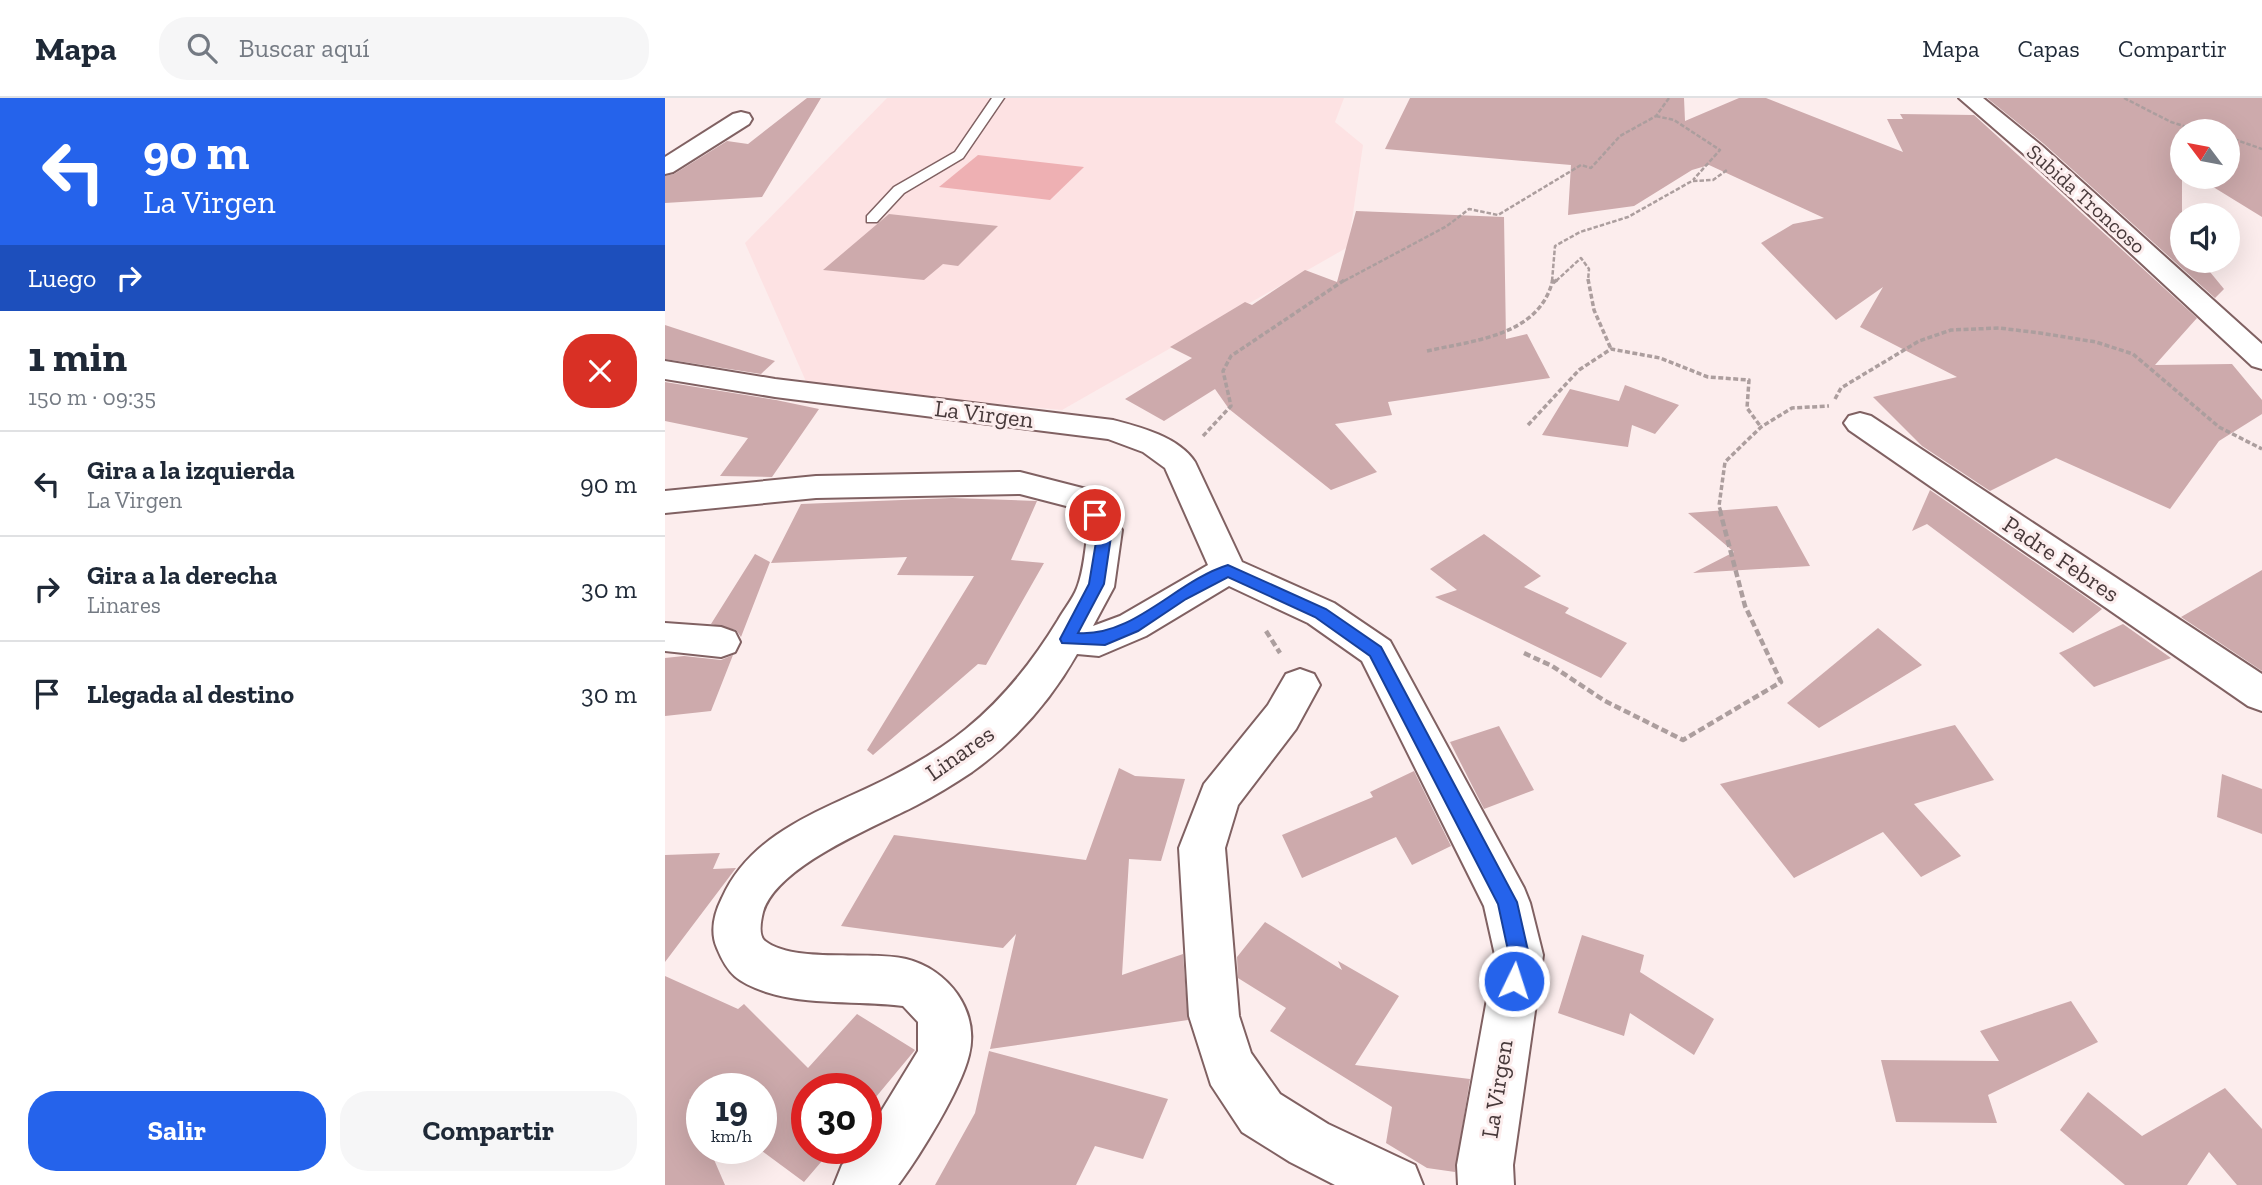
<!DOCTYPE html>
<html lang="es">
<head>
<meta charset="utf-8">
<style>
	:root { --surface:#fff; --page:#f6f6f7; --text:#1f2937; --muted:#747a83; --line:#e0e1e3; --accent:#2563eb }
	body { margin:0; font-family:"Zilla Slab",serif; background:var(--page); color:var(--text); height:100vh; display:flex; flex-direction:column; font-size:26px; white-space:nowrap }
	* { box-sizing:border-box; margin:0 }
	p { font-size:23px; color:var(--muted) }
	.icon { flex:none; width:38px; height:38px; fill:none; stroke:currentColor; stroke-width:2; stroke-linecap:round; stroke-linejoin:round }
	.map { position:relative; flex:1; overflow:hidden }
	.details { display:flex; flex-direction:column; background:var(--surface); width:665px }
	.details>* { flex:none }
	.banner { background:#2563eb; color:#fff; overflow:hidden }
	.needle { width:46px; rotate:302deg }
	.fabs { position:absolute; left:1505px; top:21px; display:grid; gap:14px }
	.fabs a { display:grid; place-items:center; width:70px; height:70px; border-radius:50%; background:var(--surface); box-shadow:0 7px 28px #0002; font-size:35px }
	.speed { position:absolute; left:21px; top:975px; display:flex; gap:14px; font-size:35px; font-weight:700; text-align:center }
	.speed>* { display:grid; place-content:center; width:91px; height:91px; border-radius:50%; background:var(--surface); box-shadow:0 7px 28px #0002; line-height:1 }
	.speed small { font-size:18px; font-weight:400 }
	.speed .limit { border:10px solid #d22; background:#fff; color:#111 }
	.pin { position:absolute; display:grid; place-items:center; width:60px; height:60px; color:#fff; margin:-30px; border:4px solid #fff; border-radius:50%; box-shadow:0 2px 7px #0007 }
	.me { position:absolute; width:77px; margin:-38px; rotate:4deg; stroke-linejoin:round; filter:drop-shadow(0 0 5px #0008) }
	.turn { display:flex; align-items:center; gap:24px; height:147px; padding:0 28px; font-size:32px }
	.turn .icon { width:91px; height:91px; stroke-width:2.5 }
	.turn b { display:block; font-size:49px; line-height:60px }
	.then { display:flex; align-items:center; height:66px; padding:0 28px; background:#0003; gap:14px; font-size:26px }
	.round { display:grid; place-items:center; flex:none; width:74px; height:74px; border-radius:28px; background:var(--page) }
	.head { display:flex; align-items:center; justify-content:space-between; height:119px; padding:0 28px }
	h1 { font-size:42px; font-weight:700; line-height:52px }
	.action { display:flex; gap:14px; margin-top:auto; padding:14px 28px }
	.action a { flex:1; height:80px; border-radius:28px; background:var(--accent); color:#fff; font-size:28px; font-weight:700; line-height:80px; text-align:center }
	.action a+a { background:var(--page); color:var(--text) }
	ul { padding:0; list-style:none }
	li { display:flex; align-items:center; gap:21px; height:105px; padding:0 28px; border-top:2px solid var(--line) }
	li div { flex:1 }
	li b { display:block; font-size:26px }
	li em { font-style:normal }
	header { display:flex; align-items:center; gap:42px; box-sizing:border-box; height:98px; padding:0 35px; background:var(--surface); border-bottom:2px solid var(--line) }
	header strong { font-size:33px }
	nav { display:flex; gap:38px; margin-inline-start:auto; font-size:24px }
	.search { width:490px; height:63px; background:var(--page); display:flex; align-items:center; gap:18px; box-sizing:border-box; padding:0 24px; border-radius:28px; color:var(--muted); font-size:26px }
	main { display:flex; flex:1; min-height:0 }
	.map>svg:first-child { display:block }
</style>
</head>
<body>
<header>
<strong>Mapa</strong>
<div class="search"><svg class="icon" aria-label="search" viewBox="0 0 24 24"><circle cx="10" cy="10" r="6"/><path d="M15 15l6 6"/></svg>Buscar aquí</div>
<nav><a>Mapa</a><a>Capas</a><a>Compartir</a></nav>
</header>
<main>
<section class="details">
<div class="banner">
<div class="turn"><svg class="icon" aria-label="left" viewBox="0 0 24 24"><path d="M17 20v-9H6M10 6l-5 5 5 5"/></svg><div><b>90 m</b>La Virgen</div></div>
<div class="then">Luego<svg class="icon" aria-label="right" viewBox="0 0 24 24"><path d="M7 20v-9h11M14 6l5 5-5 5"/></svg></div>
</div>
<div class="head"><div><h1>1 min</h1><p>150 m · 09:35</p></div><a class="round" style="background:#d93025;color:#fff"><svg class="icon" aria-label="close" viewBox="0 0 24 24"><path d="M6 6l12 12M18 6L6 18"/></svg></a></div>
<ul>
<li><svg class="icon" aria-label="left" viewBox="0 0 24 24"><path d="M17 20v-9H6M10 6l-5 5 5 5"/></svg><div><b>Gira a la izquierda</b><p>La Virgen</p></div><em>90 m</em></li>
<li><svg class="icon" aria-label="right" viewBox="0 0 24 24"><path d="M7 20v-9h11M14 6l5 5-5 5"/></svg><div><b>Gira a la derecha</b><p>Linares</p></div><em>30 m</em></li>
<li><svg class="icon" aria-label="arrive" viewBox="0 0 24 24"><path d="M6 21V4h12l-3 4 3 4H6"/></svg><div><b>Llegada al destino</b></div><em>30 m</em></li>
</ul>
<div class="action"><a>Salir</a><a>Compartir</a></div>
</section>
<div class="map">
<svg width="1597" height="1087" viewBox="0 0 1597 1087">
	<rect width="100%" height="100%" fill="#fceded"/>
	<!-- built -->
	<polygon fill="#fde2e3" points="222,0 679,0 670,24 698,47 683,149 397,312 143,288 80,145"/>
	<!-- green -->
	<polygon fill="#eeb0b3" points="313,57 419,69 385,102 274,89"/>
	<!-- building -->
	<g fill="#cdaaac">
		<polygon points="142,0 156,0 97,99 0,105 0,78 9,76 62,43 83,46"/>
		<polygon points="745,0 1019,0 1020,23 1074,0 1101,0 1238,54 1222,21 1238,21 1235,16 1309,17 1532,220 1490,267 1567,266 1597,302 1597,316 1554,343 1505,411 1391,360 1325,393 1257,348 1208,299 1292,279 1195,229 1218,189 1171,222 1096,145 1128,126 1159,120 1044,67 1027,72 969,108 903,117 906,67 720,51"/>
		<polygon points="1322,0 1597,0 1597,119 1532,79 1563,79 1563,33 1517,33 1517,163 1536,163 1559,191 1550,200 1379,46"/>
		<polygon points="691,113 839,119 841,241 862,236 885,280 723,304 727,317 670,326 712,374 666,392 564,311 550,291 499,323 460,301 527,260 505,249 580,204 587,207 640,172 672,184"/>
		<polygon points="224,116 333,128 293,168 278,166 259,182 158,172"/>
		<polygon points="0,227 110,263 96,276 0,261"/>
		<polygon points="0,284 111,302 154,311 107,379 55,378 83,340 0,323"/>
		<polygon points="960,287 1014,307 990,336 967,327 963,349 877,337 905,291 954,303"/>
		<polygon points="1265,392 1416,496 1437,511 1408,535 1262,426 1247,433"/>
		<polygon points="287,400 372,403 346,462 379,465 321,567 313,566 208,657 202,652 309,478 232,477 242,459 106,465 136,406"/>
		<polygon points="1112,408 1145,468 1028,475 1069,454 1023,415"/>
		<polygon points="819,436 876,478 859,489 904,510 900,515 962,545 936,580 770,499 792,492 765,471"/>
		<polygon points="90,456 105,464 76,539 71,532 46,526"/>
		<polygon points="1597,472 1597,573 1516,519"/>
		<polygon points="1458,526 1506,560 1429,589 1394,555"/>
		<polygon points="1213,530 1257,567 1154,630 1122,605"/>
		<polygon points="68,557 46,613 0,618 0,560 19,558 56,562"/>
		<polygon points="1290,627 1329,682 1249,706 1296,758 1256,779 1218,734 1129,780 1055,686"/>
		<polygon points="834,628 869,692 819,711 785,644"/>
		<polygon points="454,670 470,678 520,681 496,763 464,761 457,877 518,856 523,922 325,951 351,836 338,850 176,828 229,737 421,762"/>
		<polygon points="749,673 786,748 747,767 731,739 637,780 617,737 708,699 705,694"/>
		<polygon points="1557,676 1597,691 1597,736 1552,719"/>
		<polygon points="55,755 48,771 71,770 0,864 0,757"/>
		<polygon points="600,824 677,872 673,863 734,898 690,967 805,981 790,1074 762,1070 721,1045 727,1009 605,933 621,910 573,880 572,859"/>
		<polygon points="917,837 979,857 975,874 1049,921 1029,957 965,915 959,938 893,915"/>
		<polygon points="0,878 73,911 79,906 143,970 192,916 250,952 201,1011 201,990 142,990 142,1050 168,1050 139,1084 93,1050 96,1050 96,990 37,990 37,1010 24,1001 37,1031 37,1050 44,1050 60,1087 0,1087"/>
		<polygon points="1406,903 1433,944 1323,997 1332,1025 1231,1024 1216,962 1334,963 1315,933"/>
		<polygon points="324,953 503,1001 478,1061 430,1048 411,1087 270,1087 310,1015"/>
		<polygon points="1560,990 1597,1031 1597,1087 1572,1087 1544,1054 1522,1087 1460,1087 1395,1032 1423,994 1477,1038"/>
	</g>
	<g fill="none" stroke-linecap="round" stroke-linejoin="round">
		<!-- service casing -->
		<g stroke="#806162" stroke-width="3">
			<polygon id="service" points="327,0 339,0 298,60 239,95 212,124 202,124 202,118 229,89 290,54"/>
		</g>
		<!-- minor casing -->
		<g stroke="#806162" stroke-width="4">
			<g id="minor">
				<polygon points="1294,0 1318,0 1377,48 1597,246 1597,271 1587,268 1361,58"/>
				<polygon points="76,14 84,16 87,21 84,26 8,74 0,76 0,59 68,16"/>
				<path d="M 0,263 L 110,281 L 448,322 C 475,329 514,339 530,364 L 577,464 L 669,505 L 725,543 L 859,790 L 865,805 L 878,857 L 848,1067 L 849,1087 L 793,1087 L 792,1067 L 830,857 L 819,808 L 697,563 L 643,525 L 564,488 L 481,538 L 434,558 L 412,556 C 386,602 350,643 307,674 C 289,686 271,697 252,707 C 212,728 112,767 98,814 C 96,822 93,838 100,843 C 130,866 204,852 241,861 C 283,871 315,913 304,957 C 296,991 255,1058 233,1087 L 169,1087 L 177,1067 L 192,1050 L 201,1050 L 201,1038 L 253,953 L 253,924 L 238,908 C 192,902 145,908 101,894 C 73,884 63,877 52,850 C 45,834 49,816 57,800 C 88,731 163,711 225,679 C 252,665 278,650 301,631 C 339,600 368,563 393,522 C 399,511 408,501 412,490 C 419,472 420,451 423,432 L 409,410 L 355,396 L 151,400 L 0,415 L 0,393 L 151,378 L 355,374 L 433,394 L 457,432 L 449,489 L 428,528 L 455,518 L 543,467 L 500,370 L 478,354 L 443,341 L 110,299 L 0,281 Z"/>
				<polygon points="1195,315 1206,318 1597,576 1597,613 1583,608 1184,332 1179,325 1184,318"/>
				<polygon points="0,525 56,529 70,534 75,544 70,554 56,559 0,553"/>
				<polygon points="635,571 649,576 655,587 631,631 573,707 560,750 574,918 586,955 615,996 663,1026 750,1067 758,1087 670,1087 625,1064 577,1034 546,987 524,918 514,750 539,686 603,607 621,576"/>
			</g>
		</g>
		<!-- path-far2 -->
		<g stroke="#ac9e9e" stroke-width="2.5" stroke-dasharray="4.5 2" stroke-linecap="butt">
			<polyline points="1459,0 1506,24 1535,33"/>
			<polyline points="991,18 1009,22 1055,52 1028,82"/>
			<polyline points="1563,39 1597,51"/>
			<polyline points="679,183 782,128 804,111 833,117 916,67 926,70 955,38 991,18 1004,0"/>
			<polyline points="887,183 890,148 915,134 963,119 1027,83 1048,82 1062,72"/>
			<polyline points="891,183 916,160 924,171 923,183"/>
		</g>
		<!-- path-far1 -->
		<g stroke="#ac9e9e" stroke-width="3.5" stroke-dasharray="5 2.5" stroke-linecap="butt">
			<polyline points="923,181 929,212 946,251"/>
			<polyline points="888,185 893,181"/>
			<path d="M 762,253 C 810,242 875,238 888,181"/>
			<polyline points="1170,301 1176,290 1254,243 1286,232 1334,230 1375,235 1431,244 1468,256 1554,329 1597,351"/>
			<polyline points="863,327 914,272 946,251 995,260 1043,279 1084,282 1082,310 1096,329"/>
			<polyline points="538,338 566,308 558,273 566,258 681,181"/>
			<polyline points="1056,414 1054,408 1060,364 1096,329 1127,310 1164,308"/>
		</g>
		<!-- path -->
		<g stroke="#ac9e9e" stroke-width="4.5" stroke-dasharray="7 3.5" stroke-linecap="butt">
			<polyline points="601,533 615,555"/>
			<polyline points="859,555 887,568 940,603 1018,642 1116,584 1080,508 1055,413"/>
		</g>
		<!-- service -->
		<use href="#service" fill="#fff" fill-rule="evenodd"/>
		<!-- minor -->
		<use href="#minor" fill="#fff" fill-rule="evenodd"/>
	</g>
	<!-- route -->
	<path fill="#2563eb" stroke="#184099" stroke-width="2" d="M 430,412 L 435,413 L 447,432 L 439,486 L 413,535 C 469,539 511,483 563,467 L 661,511 L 716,549 L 852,804 L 864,857 L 856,890 L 849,893 L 842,890 L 839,883 L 844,857 L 833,806 L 705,558 L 650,519 L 563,479 L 521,501 L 473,533 L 440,547 L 397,545 L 395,541 L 424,486 L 433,432 L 423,417 Z"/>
	<g text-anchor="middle" stroke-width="6" stroke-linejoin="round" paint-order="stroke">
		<!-- far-street labels -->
		<g font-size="21" fill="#47393a" stroke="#fceded">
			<text transform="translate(1421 101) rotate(42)" y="7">Subida Troncoso</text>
		</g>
		<!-- street labels -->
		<g font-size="24" fill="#47393a" stroke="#fceded">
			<text transform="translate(319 316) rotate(7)" y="8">La Virgen</text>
			<text transform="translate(1396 461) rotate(34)" y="8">Padre Febres</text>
			<text transform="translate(295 655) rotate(-35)" y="8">Linares</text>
			<text transform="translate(832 991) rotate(-81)" y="8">La Virgen</text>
		</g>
	</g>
</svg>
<div class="fabs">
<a><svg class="needle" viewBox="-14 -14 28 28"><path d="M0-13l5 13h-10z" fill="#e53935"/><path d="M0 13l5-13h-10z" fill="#747a83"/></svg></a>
<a><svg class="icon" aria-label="sound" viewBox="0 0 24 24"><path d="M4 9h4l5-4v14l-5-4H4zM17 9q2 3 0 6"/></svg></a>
</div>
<div class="speed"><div>19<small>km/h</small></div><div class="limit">30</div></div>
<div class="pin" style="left:430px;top:417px;background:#d93025"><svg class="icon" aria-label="arrive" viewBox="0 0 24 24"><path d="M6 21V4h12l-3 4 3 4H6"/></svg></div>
<svg class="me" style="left:849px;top:883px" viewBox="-20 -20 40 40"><circle r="17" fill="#2563eb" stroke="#fff" stroke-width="3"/><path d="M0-11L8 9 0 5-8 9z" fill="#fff"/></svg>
</div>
</main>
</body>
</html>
